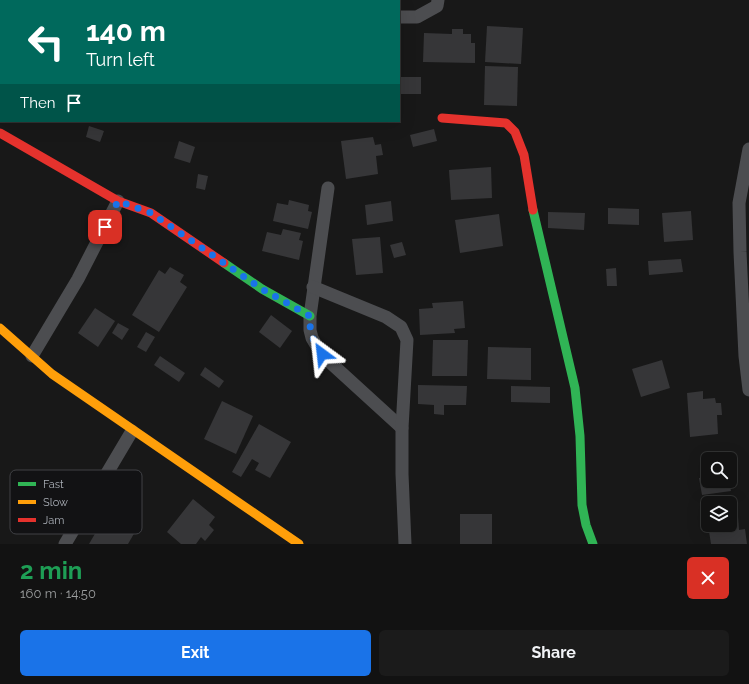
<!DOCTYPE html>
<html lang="en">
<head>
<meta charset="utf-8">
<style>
	:root { --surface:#121212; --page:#1b1b1b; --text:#f1f3f6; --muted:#9c9e9f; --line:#313232; --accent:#1a73e8 }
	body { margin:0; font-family:Raleway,sans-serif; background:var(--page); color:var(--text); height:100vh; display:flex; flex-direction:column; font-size:15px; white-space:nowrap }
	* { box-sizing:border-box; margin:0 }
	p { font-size:13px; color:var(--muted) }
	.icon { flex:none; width:22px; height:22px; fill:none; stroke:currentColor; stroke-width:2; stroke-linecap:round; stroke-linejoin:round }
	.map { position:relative; height:544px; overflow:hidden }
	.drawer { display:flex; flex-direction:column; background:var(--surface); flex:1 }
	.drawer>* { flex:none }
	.hud { position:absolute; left:0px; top:0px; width:400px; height:122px; box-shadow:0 4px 16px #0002,0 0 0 1px var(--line); background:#00695c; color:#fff; overflow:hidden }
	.controls { position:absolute; left:701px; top:452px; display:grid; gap:8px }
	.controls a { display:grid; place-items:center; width:36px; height:36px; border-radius:6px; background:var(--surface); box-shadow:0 4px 16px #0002,0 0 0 1px var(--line); font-size:20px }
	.pin { position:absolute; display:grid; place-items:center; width:34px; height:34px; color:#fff; margin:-17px; border-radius:8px; box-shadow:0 2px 6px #0006 }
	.me { position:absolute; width:44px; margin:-22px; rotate:330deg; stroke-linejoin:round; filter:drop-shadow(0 0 3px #0008) }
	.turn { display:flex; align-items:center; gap:14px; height:84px; padding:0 20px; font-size:18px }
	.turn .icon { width:52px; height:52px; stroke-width:2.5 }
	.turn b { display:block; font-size:28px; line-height:34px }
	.then { display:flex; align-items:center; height:38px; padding:0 20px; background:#0003; gap:8px; font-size:15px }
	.round { display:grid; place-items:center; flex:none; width:42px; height:42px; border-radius:6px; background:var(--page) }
	.summary { display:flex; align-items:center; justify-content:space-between; height:68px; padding:0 20px }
	h1 { font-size:24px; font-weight:700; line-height:30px; color:#1e9e55 }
	.cta { display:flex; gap:8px; margin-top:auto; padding:8px 20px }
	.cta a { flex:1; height:46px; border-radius:6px; background:var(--accent); color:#fff; font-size:16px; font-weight:700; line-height:46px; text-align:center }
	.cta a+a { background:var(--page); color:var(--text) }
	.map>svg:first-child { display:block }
</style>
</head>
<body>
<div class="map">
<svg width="749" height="544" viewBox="0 0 749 544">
	<rect width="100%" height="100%" fill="#181818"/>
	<!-- building -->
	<g fill="#363638">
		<polygon points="487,26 523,28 521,64 485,62"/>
		<polygon points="452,29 463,29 463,34 471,34 471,43 475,43 475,63 423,62 424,33 452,34"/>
		<polygon points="485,66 518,67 517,106 484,105"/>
		<rect x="399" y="77" width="22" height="17"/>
		<polygon points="89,126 104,131 100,142 86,137"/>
		<polygon points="434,129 437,141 413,147 410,135"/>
		<polygon points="373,137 375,145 381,144 383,155 376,156 378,174 346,179 341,141"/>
		<polygon points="179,141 195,147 190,163 174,158"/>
		<polygon points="491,167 492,198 451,200 449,170"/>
		<polygon points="198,174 208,176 205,190 196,188"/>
		<polygon points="289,200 309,205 308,211 312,212 308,229 273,221 277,203 288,205"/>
		<polygon points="391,201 393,221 367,225 365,205"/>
		<polygon points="608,208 639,209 639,225 608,224"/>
		<polygon points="691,211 693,240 664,242 662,213"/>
		<polygon points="548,212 585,213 584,230 548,228"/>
		<polygon points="499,214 503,246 460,253 455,220"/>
		<polygon points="283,229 301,233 299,240 303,241 299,260 262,251 267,232 281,235"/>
		<polygon points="380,237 383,273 356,275 352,239"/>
		<polygon points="402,242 406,255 394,258 390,245"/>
		<polygon points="681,259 683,272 649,275 648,261"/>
		<polygon points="170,267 184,275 180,282 187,287 159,332 132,315 159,270 165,274"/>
		<polygon points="616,268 617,286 607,286 606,269"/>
		<polygon points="463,301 465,328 454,329 455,333 420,335 419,309 433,308 432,303"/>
		<polygon points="95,308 115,321 98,347 78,333"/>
		<polygon points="271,315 292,331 280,348 259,332"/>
		<polygon points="118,323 129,329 122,340 112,333"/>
		<polygon points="146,332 155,337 146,352 137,347"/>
		<polygon points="433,340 468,340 467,376 432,376"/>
		<polygon points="488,347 531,348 531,380 487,379"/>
		<polygon points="160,356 185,373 179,382 154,365"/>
		<polygon points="662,360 670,388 641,397 632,369"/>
		<polygon points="205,367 224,381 219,388 200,375"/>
		<polygon points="418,385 467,386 466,405 444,405 444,415 434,414 434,405 418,404"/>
		<polygon points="511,386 550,387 550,403 511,402"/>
		<polygon points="703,391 703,399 715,398 716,403 721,403 722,415 717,415 718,434 690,437 687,393"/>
		<polygon points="222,401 253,416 236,454 204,439"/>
		<polygon points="259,424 291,442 270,478 255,470 259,463 252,459 241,477 232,472"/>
		<polygon points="708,477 708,481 729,481 731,491 702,495 699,478"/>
		<polygon points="193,499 215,517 209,525 214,530 205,541 201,537 196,544 181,544 167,532"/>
		<polygon points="110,508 139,525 128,544 89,544"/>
		<rect x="460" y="514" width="32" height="30"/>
		<polygon points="738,517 739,530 745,529 747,544 711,544 708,525 730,525 730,518"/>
	</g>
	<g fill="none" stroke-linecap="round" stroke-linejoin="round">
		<!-- street -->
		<g stroke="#4c4d50" stroke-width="13">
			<polyline points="328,0 329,1"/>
			<polyline points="119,1 119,0"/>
			<polyline points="399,17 417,17 437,6 438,0"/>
			<polyline points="749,149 739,203 740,252 745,356 749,390"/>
			<polyline points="328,188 310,316 310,330 312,338 322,355 402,428"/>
			<polyline points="313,287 386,317 401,327 407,340 402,428 402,474 405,544"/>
			<polyline points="32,356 78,279 118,201"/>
			<polyline points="65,544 132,431"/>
		</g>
		<!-- fast -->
		<g stroke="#30b455" stroke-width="9">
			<polyline points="533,210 575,388 580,436 582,505 586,525 593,544"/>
			<polyline points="224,263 262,289 310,316"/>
		</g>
		<!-- slow -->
		<polyline stroke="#ff9f0a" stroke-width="9" points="0,328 52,374 299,544"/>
		<!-- jam -->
		<g stroke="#e5322d" stroke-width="9">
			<polyline points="442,118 506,123 515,132 524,155 533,210"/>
			<polyline points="0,133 118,201 151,213 224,263"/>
		</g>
	</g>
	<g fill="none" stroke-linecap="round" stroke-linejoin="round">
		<!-- route -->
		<path stroke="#1a73e8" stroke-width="7" stroke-dasharray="0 12.6" d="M 105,227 L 118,201 L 151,213 L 262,289 L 310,316 C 309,331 313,342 322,354"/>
	</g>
	<!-- legend -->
	<rect x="10" y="470" width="132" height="64" rx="6" fill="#121214" stroke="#404145" stroke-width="1"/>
	<rect x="18" y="482" width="18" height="4" fill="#30b455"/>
	<rect x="18" y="500" width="18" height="4" fill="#ff9f0a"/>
	<rect x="18" y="518" width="18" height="4" fill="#e5322d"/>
	<g font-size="11" fill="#aaafb7">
		<text x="43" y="488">Fast</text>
		<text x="43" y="506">Slow</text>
		<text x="43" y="524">Jam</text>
	</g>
</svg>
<div class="controls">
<a><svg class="icon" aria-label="search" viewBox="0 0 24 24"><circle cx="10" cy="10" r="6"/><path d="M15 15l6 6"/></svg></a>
<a><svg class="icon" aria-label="layers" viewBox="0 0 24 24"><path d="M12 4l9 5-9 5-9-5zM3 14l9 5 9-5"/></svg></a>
</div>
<div class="pin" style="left:105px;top:227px;background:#d93025"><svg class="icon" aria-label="arrive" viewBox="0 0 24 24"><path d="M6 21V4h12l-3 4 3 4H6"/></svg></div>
<svg class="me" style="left:322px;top:354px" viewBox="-20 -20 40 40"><path d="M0-17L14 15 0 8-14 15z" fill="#1a73e8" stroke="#fff" stroke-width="4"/></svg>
<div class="hud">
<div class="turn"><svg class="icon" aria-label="left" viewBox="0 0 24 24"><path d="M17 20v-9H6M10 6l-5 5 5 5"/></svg><div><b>140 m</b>Turn left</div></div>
<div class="then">Then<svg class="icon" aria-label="arrive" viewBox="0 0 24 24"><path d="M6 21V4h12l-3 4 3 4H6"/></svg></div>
</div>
</div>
<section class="drawer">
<div class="summary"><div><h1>2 min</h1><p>160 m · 14:50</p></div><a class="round" style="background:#d93025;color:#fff"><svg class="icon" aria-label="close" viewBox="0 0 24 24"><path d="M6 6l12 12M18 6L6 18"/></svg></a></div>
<div class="cta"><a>Exit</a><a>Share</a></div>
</section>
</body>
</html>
